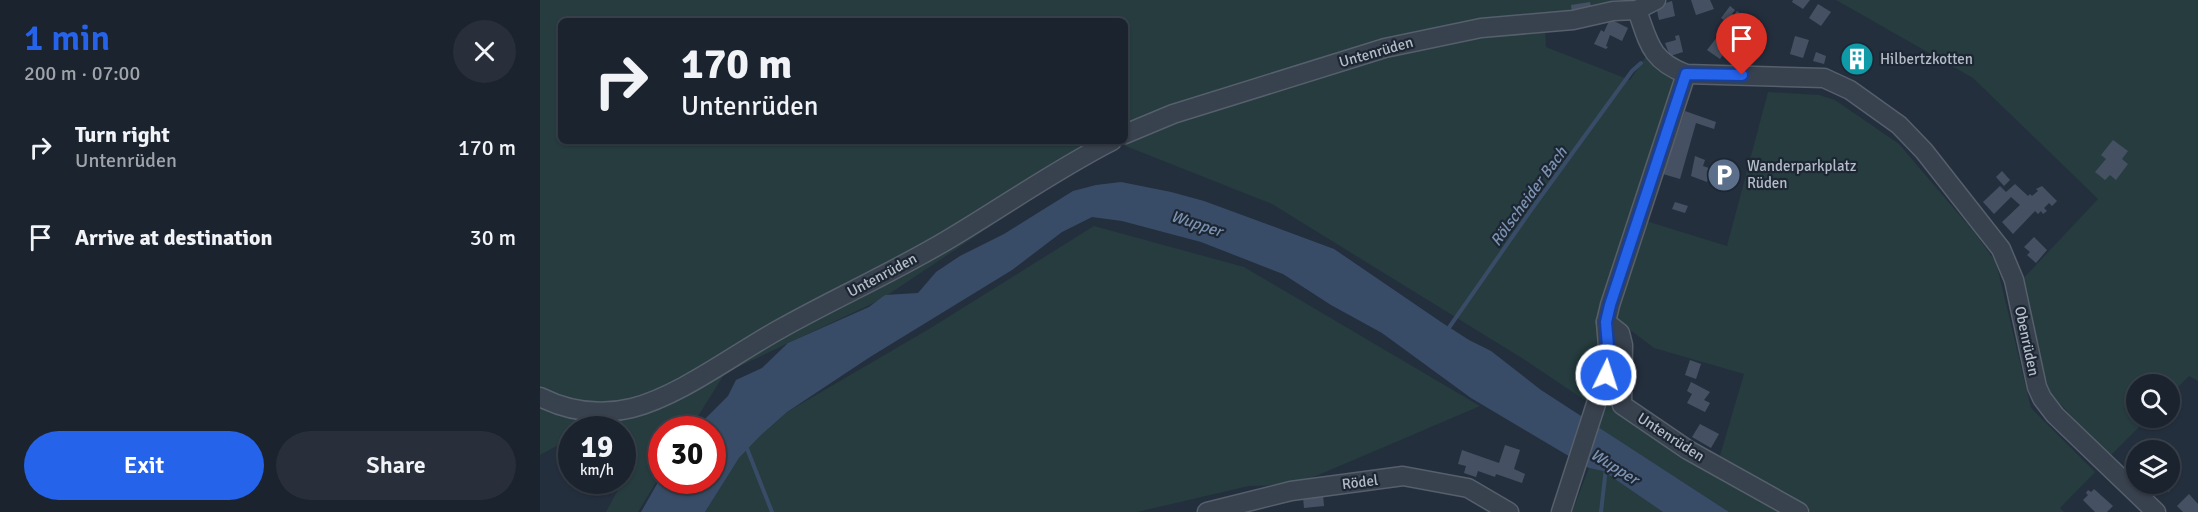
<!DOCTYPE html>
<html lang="en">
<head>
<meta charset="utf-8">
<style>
	:root { --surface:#1b232e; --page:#282f3a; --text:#f1f3f6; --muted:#a0a4aa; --line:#39404a; --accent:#2563eb }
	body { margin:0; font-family:Signika,sans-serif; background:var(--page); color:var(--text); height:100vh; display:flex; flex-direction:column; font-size:22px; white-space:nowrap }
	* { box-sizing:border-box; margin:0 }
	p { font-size:20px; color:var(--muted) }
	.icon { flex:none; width:33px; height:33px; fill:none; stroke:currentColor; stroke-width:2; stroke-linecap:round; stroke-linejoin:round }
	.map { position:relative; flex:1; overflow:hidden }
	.drawer { display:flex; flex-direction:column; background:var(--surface); width:540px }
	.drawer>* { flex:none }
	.top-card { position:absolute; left:18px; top:18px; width:570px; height:126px; border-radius:9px; box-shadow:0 2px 4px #0004,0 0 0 2px var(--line); background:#1b232e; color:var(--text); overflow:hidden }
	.controls { position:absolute; left:1586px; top:374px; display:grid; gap:12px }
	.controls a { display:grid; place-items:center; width:54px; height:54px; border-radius:50%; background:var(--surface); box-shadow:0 2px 4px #0004,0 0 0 2px var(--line); font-size:30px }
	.speed { position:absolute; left:18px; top:416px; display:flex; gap:12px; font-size:30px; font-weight:700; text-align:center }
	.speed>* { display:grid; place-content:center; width:78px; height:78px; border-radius:50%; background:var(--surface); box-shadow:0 2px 4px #0004,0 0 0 2px var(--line); line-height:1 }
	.speed small { font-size:15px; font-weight:400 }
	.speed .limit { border:9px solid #d22; background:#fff; color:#111 }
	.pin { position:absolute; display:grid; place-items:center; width:51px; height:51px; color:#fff; margin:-62px -26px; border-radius:50% 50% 50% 0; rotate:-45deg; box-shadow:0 0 6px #0007 }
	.pin .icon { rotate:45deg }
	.me { position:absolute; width:66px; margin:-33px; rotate:4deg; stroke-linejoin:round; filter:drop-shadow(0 0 4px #0008) }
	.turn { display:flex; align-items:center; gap:21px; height:126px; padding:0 24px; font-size:27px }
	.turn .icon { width:78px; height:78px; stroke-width:2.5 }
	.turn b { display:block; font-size:42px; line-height:51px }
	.round { display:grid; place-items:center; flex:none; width:63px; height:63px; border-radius:32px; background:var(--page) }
	.headline { display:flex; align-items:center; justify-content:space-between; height:102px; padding:0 24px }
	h1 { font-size:36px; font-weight:600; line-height:45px; color:var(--accent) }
	.button { display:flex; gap:12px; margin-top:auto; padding:12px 24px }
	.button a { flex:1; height:69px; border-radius:36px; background:var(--accent); color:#fff; font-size:24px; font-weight:600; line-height:69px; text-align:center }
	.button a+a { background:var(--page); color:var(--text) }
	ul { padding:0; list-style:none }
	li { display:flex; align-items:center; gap:18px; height:90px; padding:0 24px }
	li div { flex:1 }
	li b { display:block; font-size:22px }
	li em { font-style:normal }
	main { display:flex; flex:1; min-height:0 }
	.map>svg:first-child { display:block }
</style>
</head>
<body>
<main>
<section class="drawer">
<div class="headline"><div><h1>1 min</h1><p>200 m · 07:00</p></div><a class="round"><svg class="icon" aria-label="close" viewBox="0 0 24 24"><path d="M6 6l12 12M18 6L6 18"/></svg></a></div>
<ul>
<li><svg class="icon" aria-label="right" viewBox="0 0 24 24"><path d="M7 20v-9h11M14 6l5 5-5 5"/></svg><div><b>Turn right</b><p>Untenrüden</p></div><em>170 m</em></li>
<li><svg class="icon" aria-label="arrive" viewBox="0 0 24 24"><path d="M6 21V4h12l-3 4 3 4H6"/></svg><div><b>Arrive at destination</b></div><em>30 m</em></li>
</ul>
<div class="button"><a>Exit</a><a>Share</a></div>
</section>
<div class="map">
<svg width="1658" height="512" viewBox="0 0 1658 512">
	<rect width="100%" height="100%" fill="#242f3e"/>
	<!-- green -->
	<g fill="#263c3f">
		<polygon points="0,0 1075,0 1004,16 876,38 585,132 585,21 21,21 21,141 578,141 579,143 606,129 847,51 1005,27 1006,47 1090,80 1107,55 1137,82 1058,323 1059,365 1046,401 985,360 732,204 578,143 527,175 340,300 185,373 150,429 122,429 121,474 98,512 66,512 87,473 83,469 82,429 32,429 31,438 0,455"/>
		<polygon points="1296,0 1658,0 1658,381 1649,376 1629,396 1629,384 1596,384 1596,417 1609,417 1569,457 1505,387 1480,282 1558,199 1433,78"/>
		<polygon points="1228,92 1279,95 1295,100 1359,144 1434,232 1456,262 1491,408 1555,472 1520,508 1524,512 1271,512 1179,459 1204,374 1114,348 1073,317 1106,221 1187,246"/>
		<polygon points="554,226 704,267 940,406 755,485 709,486 597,512 165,512 199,458 219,437 247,412 389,329"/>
		<polygon points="1069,402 1246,512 1189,512 1057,427"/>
		<polygon points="1049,468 1063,471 1123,512 1032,512"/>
	</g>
	<!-- water -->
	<polygon fill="#394c67" points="581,182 631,192 664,201 794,249 901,322 929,340 951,351 1001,390 1189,512 1123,512 1063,471 1049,468 931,398 842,333 791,305 743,274 661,242 582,221 552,217 522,232 472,270 330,357 247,412 219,437 199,458 165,512 101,512 121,477 122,480 172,480 172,429 155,429 188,396 196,380 222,368 248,343 329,307 345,295 378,293 396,272 420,256 464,234 533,191 556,185"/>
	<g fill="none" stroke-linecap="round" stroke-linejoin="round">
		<!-- stream -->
		<g stroke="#394c67" stroke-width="4">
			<polyline points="908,329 991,210 1092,71 1101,63"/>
			<polyline points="206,446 232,512"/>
			<polyline points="1061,512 1066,468"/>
		</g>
	</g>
	<!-- building -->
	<g fill="#455162">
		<polygon points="1151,0 1170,0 1174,9 1156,15"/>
		<polygon points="1253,0 1270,0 1263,9 1252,2"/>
		<polygon points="1132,1 1135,16 1119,20 1116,6"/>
		<polygon points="1050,2 1052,12 1032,13 1031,5"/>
		<polygon points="1278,4 1291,12 1281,26 1269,18"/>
		<polygon points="1190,6 1195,10 1192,14 1194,15 1197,11 1211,21 1188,54 1185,52 1180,59 1167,50 1188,23 1181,18"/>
		<polygon points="1070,19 1088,28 1082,41 1070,35 1066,46 1068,47 1066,49 1054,44 1061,30 1064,32"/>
		<polygon points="1139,35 1143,52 1130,56 1125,43 1136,40 1135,36"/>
		<polygon points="1255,36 1269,40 1263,58 1250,54"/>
		<polygon points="1276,52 1286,56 1284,64 1273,61"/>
		<polygon points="1311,52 1326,59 1322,67 1307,60"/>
		<polygon points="1145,111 1176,122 1174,129 1156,123 1140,179 1123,174"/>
		<polygon points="1573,140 1588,151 1582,159 1588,164 1576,180 1570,175 1565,180 1555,172 1566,159 1561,155"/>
		<polygon points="1155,156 1165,160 1163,166 1172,169 1167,182 1151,176"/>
		<polygon points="1462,171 1470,180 1464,186 1456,177"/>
		<polygon points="1475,184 1488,196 1490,194 1492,196 1498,191 1496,189 1502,186 1517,201 1512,206 1509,203 1504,208 1507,211 1503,214 1501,211 1498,214 1495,211 1473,234 1462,222 1480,205 1471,197 1454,214 1443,202 1460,186 1466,192"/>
		<polygon points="1135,202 1148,206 1145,213 1132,209"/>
		<polygon points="1494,237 1507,250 1496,263 1487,255 1490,252 1484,247"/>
		<polygon points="1150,360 1161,364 1156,379 1145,375"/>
		<polygon points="1151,382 1170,392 1164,400 1170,403 1165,412 1147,403 1152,394 1147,391"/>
		<polygon points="1160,424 1179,434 1171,448 1152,437"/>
		<polygon points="965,445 980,450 974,469 985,474 982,483 956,474 955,477 938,471 936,477 924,473 926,466 918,464 922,450 959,463"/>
		<polygon points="1629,472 1634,477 1631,480 1634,483 1629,492 1618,483 1629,483"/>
		<polygon points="1554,489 1573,506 1567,512 1555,512 1543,500 1548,495 1546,493 1548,490 1551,492"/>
		<polygon points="1649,494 1658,504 1658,512 1643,512 1637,506"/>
		<polygon points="783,495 784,506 764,508 763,497"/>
	</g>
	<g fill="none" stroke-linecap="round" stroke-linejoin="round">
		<!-- minor casing -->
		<g stroke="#565f6c" stroke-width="21">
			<g id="minor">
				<path d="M 1097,10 C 1109,43 1110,60 1146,74 L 1284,78 L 1310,90 L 1359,125 L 1384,151 L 1461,249 L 1474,280 L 1497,387 L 1502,398 L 1515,415 L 1616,512"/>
				<polyline points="585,134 633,114 845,48 941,28 1033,20 1073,11 1097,10 1116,0"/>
				<polyline points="1066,322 1080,333 1083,345 1082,405 1148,450 1259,512"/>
				<path d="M 0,397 C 30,412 59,416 92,408 C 140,396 196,353 240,329 C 295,298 354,272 409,239 C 463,207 515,170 572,141"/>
				<polyline points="667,512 751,491 863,476 928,488 969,512"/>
				<polyline points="1021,512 1068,367 1069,359 1066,322 1070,305 1146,74"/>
			</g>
		</g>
		<!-- minor -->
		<use href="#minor" stroke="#38414e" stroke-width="18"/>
	</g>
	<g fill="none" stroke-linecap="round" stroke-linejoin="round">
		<!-- route casing -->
		<g stroke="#184099" stroke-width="15">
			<polyline id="route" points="1066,375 1069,359 1066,322 1070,305 1146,74 1202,75"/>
		</g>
		<!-- route -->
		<use href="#route" stroke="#2563eb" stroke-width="10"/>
	</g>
	<!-- icons -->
	<defs>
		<g id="building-disc" transform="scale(1.725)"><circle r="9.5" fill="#0f9aa8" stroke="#1d2633"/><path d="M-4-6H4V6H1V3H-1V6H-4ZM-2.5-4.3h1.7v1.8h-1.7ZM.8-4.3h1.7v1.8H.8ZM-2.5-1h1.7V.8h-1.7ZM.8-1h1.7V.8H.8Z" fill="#fff"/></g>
		<g id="parking-disc" transform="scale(1.725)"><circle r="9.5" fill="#5c6f8a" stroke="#1d2633"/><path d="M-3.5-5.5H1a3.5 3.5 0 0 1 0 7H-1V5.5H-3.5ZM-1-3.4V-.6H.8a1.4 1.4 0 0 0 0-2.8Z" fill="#fff"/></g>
	</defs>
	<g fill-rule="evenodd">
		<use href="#building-disc" x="1317" y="59"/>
		<use href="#parking-disc" x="1184" y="175"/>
	</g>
	<g text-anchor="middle" stroke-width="4.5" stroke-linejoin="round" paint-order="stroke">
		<!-- street labels -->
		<g font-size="15" fill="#b4bcc9" stroke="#1d2633">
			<text transform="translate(836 52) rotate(-16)" y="5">Untenrüden</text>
			<text transform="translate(342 275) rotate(-28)" y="5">Untenrüden</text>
			<text transform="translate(1487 341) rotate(78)" y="5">Obenrüden</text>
			<text transform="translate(1131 437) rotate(33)" y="5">Untenrüden</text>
			<text transform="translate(820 482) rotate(-7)" y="5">Rödel</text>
		</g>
		<!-- poi labels -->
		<g font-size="15" fill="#b4bcc9" stroke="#1d2633" text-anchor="start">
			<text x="1340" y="64">Hilbertzkotten</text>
			<text x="1207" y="171">Wanderparkplatz<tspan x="1207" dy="17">Rüden</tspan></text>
		</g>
		<!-- water labels -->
		<g font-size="16" font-style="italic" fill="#7c92b1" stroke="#1d2633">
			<text transform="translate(988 196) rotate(-54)" y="6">Rölscheider Bach</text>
			<text transform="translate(657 223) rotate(18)" y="6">Wupper</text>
			<text transform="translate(1075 466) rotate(32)" y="6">Wupper</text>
		</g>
	</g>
</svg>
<div class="controls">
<a><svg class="icon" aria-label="search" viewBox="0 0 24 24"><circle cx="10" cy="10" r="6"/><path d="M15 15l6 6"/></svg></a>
<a><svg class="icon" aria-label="layers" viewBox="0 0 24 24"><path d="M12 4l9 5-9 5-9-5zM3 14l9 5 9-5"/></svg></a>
</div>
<div class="speed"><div>19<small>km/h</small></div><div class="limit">30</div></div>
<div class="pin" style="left:1202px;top:75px;background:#d93025"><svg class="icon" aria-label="arrive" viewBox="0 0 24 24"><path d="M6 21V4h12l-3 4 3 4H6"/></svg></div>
<svg class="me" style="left:1066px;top:375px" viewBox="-20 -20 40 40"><circle r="17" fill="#2563eb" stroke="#fff" stroke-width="3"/><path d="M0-11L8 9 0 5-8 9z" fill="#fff"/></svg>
<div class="top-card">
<div class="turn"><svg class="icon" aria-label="right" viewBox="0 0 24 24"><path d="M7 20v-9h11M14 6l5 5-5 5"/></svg><div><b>170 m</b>Untenrüden</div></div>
</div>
</div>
</main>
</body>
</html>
